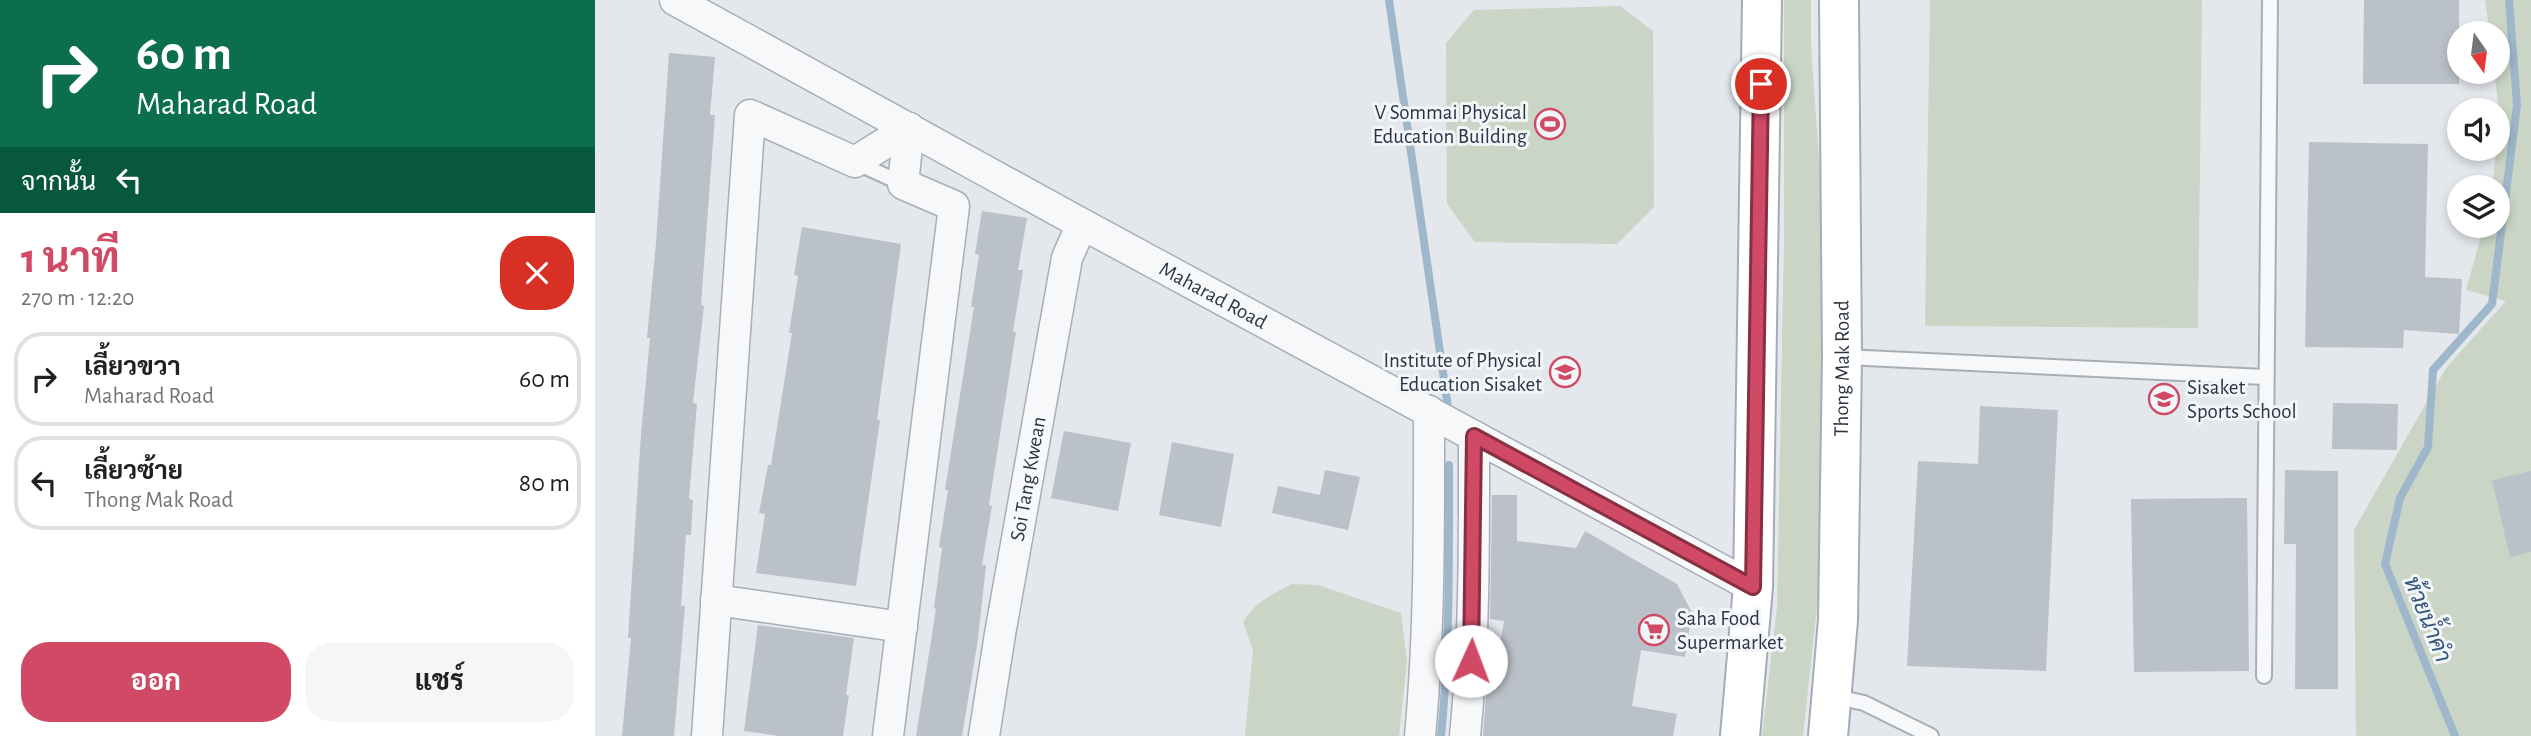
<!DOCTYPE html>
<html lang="th">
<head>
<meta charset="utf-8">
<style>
	:root { --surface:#fff; --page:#f6f6f6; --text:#202124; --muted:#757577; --line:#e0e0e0; --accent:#d04a66 }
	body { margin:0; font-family:"Alegreya Sans",Sarabun,sans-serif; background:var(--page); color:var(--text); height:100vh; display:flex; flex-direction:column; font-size:26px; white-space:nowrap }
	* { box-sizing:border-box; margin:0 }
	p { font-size:23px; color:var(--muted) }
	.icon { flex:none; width:38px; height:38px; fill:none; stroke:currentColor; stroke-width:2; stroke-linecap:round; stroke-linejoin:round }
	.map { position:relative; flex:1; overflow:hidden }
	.drawer { display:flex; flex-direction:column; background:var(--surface); width:595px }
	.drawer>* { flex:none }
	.guide { background:#0b6e4f; color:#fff; overflow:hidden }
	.needle { width:46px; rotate:166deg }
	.tools { position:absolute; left:1852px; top:21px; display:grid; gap:14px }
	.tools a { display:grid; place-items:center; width:63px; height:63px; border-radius:50%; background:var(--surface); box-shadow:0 4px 10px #0003; font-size:35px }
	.pin { position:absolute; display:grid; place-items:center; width:60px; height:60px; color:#fff; margin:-30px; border:4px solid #fff; border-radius:50%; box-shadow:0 2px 7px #0007 }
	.me { position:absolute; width:77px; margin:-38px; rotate:2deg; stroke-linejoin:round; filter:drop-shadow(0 0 5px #0008) }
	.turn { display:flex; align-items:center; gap:24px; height:147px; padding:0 21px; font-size:32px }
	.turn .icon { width:91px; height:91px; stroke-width:2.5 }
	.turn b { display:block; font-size:49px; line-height:60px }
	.then { display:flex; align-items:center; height:66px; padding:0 21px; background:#0003; gap:14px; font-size:26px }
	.round { display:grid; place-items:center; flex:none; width:74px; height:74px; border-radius:28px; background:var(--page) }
	.summary { display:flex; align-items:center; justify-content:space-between; height:119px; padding:0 21px }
	h1 { font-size:42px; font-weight:700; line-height:52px; color:var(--accent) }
	.action { display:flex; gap:14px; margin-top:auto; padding:14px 21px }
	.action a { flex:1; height:80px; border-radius:28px; background:var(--accent); color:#fff; font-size:28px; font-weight:700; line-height:80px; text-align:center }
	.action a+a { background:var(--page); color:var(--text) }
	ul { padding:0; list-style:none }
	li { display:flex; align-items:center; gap:21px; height:94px; margin:0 14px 10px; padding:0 7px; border:4px solid var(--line); border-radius:28px }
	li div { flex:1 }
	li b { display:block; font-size:26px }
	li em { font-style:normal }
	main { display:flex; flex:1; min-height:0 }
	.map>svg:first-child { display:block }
</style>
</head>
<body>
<main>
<section class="drawer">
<div class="guide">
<div class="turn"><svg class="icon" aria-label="right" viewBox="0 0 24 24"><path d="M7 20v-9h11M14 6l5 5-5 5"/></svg><div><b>60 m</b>Maharad Road</div></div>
<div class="then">จากนั้น<svg class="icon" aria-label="left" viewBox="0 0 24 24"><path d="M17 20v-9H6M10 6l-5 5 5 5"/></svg></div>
</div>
<div class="summary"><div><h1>1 นาที</h1><p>270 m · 12:20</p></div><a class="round" style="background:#d93025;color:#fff"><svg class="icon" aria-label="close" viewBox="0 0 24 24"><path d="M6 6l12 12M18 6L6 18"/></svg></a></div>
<ul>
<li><svg class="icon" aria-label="right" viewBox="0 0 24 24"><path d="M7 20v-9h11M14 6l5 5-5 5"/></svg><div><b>เลี้ยวขวา</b><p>Maharad Road</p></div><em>60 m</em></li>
<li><svg class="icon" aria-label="left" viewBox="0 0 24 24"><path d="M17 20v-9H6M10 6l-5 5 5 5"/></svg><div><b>เลี้ยวซ้าย</b><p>Thong Mak Road</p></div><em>80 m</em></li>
</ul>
<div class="action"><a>ออก</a><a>แชร์</a></div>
</section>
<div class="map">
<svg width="1936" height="736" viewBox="0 0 1936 736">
	<rect width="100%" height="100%" fill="#e4e7ec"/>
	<!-- green -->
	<g fill="#cad5c5">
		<polygon points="1189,0 1216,0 1216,46 1230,245 1223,598 1208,736 1167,736 1182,607 1189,242"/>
		<polygon points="1335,0 1607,0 1603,328 1330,326"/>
		<polygon points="1890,0 1936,0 1936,736 1761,736 1759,530 1851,368 1911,301 1871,290 1889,226 1902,226 1902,187 1897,187 1905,116 1899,72 1902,72 1902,33 1895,33"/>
		<polygon points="1025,6 1058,31 1059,207 1022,244 880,242 852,204 851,43 879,10"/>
		<path d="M 697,584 L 723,585 L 806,613 L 812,662 L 804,736 L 650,736 L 658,650 L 648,622 C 659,603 677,594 697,584 Z"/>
	</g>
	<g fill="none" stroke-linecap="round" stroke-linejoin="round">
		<!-- stream -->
		<g stroke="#9fb7cb" stroke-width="8">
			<polyline points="794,0 853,407"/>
			<path d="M 846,736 C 855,646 854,555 854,465"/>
			<polyline points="1860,736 1790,564 1805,498 1833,447 1838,370 1897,304 1922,105 1914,0"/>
		</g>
	</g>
	<!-- building -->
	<g fill="#bbc1c9">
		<polygon points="1769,0 1864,0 1864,84 1768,84"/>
		<polygon points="74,53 120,57 115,115 120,115 106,305 109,306 98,403 102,404 94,499 98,500 96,535 91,535 86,606 90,606 79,736 27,736 36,638 33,638 46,434 55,338 52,338 61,243"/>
		<polygon points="1714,142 1833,144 1830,277 1867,279 1864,334 1809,330 1808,348 1710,347"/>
		<polygon points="387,211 432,218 423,270 428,270 418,332 421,332 394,505 397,506 387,565 391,565 383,639 367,736 321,736 341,609 339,608 347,548 344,547 353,490 350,490 379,307 376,307 384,255 380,254"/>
		<polygon points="207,227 306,244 282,420 285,420 261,586 161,573 170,514 164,513 173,465 176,465 197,333 194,333 203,276 199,275"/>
		<polygon points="1738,403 1803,404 1802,450 1737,449"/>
		<polygon points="1385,406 1463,410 1451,671 1312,666 1323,461 1383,464"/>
		<polygon points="469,431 536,443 523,511 456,498"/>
		<polygon points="577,442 639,454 626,527 564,515"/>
		<polygon points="730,470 765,477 753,530 677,513 683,486 725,495"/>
		<polygon points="1690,470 1743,471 1743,689 1700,689 1701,544 1689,544"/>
		<polygon points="1936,471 1936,552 1915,557 1897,480"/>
		<polygon points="897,495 922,495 922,541 981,548 990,531 1082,584 1097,613 1090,657 1046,650 1037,706 1082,714 1078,736 888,736 892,681 899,682 909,621 895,619"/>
		<polygon points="1652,498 1654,671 1539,672 1536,499"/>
		<polygon points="163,625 259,638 251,695 254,695 248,736 184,736 149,731"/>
	</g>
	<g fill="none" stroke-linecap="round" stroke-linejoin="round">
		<!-- service casing -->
		<g stroke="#a9aeb6" stroke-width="18">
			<g id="service">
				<polyline points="260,162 308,184"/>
				<polyline points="1249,357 1670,377"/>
				<polyline points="1669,676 1675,0"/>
				<polyline points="1238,696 1269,703 1336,736"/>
			</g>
		</g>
		<!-- minor casing -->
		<g stroke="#a9aeb6" stroke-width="33">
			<g id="minor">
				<path id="s1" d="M 80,0 L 487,224 L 1158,587"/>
				<polyline points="121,600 307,627"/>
				<polyline points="112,736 155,115 260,162 314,128"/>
				<polyline points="293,736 359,206 308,184 314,128"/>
				<path id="s2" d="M 389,736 L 405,634 L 472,258 L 487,224"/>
				<path d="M 825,736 C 835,628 834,520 834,411"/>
				<path d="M 870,736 C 880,636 879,536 879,436"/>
			</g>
		</g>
		<!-- primary casing -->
		<g stroke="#a3acb7" stroke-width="42">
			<g id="primary">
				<polyline points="1145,736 1158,587 1167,0"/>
				<path id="s3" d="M 1233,736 L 1243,620 L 1247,357 L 1244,0"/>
			</g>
		</g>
		<!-- service -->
		<use href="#service" stroke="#f6f8fa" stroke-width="14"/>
		<!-- minor -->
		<use href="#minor" stroke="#f6f8fa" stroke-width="30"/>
		<!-- primary -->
		<use href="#primary" stroke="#fff" stroke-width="38"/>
	</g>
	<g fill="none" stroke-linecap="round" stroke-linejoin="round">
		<!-- route casing -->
		<g stroke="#873042" stroke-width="18">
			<polyline id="route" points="876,661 879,436 1158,587 1166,84"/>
		</g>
		<!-- route -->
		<use href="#route" stroke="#d04a66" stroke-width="12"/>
	</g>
	<!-- icons -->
	<defs>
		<g id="stadium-ring" transform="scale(1.575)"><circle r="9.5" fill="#f3f6f9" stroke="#d04a66" stroke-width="1.5"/><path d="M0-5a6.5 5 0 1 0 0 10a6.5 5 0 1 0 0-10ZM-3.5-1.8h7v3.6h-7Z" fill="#d04a66"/></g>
		<g id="university-ring" transform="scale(1.575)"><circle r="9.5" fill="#f3f6f9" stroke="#d04a66" stroke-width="1.5"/><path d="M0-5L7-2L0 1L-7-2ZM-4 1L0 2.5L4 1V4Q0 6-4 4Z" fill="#d04a66"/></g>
		<g id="supermarket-ring" transform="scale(1.575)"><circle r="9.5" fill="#f3f6f9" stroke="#d04a66" stroke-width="1.5"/><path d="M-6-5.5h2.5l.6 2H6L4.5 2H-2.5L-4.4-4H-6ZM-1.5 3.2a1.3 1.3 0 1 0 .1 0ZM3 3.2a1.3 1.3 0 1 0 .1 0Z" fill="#d04a66"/></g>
	</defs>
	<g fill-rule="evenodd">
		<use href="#stadium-ring" x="955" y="124"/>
		<use href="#university-ring" x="970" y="372"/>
		<use href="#university-ring" x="1569" y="399"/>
		<use href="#supermarket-ring" x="1059" y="630"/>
	</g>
	<g text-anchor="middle" stroke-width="6" stroke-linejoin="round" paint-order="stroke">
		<!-- poi labels -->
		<g font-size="21" fill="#2b3644" stroke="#f3f6f9" text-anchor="end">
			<text x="932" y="119">V Sommai Physical<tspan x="932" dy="24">Education Building</tspan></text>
			<text x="947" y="367">Institute of Physical<tspan x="947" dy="24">Education Sisaket</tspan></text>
			<text x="1592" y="394" text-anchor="start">Sisaket<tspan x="1592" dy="24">Sports School</tspan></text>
			<text x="1082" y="625" text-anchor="start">Saha Food<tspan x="1082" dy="24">Supermarket</tspan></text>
		</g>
		<!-- street labels -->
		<g font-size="21" fill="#2b3644" stroke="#f3f6f9">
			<text dy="7" stroke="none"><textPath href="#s1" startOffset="614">Maharad Road</textPath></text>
			<text dy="7" stroke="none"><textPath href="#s3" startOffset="368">Thong Mak Road</textPath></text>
			<text dy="7" stroke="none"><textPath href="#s2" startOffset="261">Soi Tang Kwean</textPath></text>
		</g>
		<!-- water labels -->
		<g font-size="23" font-style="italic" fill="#345779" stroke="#f3f6f9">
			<text transform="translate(1833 619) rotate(68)" y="8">ห้วยน้ำคำ</text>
		</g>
	</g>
</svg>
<div class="tools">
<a><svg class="needle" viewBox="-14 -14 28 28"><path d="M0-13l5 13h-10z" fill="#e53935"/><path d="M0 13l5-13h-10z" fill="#757577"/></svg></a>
<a><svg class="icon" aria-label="sound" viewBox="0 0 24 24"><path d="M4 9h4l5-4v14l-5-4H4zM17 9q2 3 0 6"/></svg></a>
<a><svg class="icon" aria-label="layers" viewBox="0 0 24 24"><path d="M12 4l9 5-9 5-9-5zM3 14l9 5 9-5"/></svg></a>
</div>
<div class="pin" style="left:1166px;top:84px;background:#d93025"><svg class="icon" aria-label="arrive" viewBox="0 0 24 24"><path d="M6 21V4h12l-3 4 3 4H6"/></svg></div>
<svg class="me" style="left:876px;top:661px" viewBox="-20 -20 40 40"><circle r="19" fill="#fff"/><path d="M0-13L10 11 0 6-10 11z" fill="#d04a66"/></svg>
</div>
</main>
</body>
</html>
